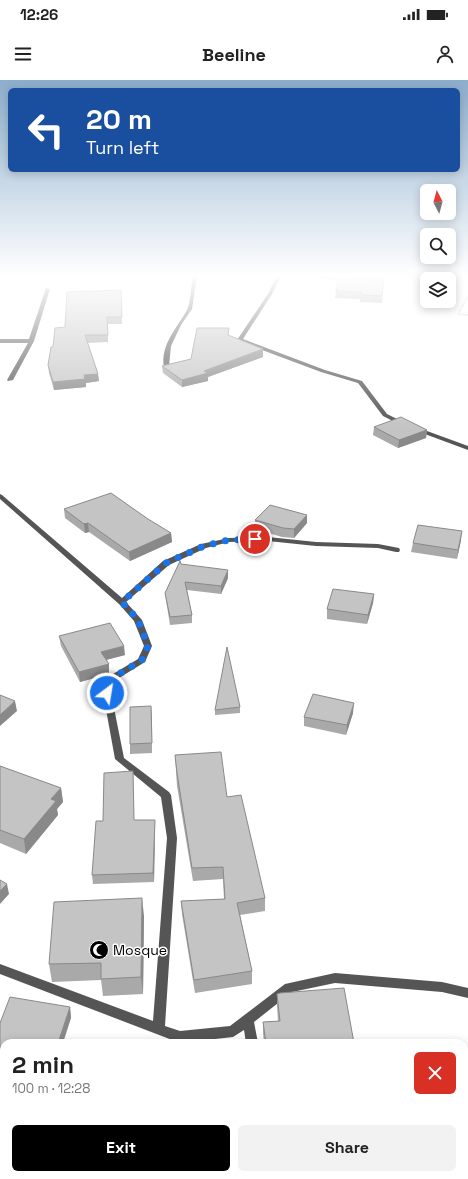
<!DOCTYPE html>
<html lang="en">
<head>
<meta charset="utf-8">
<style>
	:root { --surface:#fff; --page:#f2f2f2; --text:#222; --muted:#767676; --accent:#000 }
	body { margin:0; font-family:"Space Grotesk",sans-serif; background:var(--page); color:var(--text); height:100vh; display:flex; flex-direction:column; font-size:15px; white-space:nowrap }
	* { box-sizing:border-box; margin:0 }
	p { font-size:13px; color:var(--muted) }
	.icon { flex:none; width:22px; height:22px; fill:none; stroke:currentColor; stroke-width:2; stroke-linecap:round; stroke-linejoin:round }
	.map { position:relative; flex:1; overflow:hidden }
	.sheet { position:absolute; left:0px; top:959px; width:468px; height:140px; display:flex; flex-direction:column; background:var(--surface); border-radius:12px 12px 0 0; box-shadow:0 2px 10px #0003 }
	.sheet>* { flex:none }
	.guide { position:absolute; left:8px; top:8px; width:452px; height:84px; border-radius:6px; box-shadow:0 2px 10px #0003; background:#1a4fa0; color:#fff; overflow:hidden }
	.needle { width:26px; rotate:354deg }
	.buttons { position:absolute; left:420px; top:104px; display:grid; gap:8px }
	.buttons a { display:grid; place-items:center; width:36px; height:36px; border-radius:6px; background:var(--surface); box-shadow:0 2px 10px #0003; font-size:20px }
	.pin { position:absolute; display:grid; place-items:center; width:34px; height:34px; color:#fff; margin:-17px; border:2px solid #fff; border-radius:50%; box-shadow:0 1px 4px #0007 }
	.me { position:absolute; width:44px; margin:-22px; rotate:31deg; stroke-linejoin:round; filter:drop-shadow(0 0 3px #0008) }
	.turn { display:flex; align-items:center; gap:14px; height:84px; padding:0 12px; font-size:18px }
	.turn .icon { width:52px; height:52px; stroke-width:2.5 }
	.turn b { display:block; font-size:28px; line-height:34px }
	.round { display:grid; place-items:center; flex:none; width:42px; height:42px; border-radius:6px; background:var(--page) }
	.head { display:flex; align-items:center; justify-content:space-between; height:68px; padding:0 12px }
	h1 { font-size:24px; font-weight:700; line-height:30px }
	.action { display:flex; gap:8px; margin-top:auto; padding:8px 12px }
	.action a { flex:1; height:46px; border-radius:6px; background:var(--accent); color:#fff; font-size:16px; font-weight:700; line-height:46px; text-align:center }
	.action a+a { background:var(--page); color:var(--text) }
	.status { display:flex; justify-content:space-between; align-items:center; height:28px; padding:0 20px; background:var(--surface); direction:ltr }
	.status svg { height:11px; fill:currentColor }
	header { display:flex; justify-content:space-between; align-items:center; height:52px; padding:0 12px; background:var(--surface); font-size:18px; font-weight:700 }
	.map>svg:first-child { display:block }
</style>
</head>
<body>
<div class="status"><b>12:26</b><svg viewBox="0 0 49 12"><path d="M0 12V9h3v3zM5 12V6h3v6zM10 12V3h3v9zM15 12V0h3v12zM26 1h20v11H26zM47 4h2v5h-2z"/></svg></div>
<header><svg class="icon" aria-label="menu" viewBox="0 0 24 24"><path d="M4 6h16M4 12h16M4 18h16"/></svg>Beeline<svg class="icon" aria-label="person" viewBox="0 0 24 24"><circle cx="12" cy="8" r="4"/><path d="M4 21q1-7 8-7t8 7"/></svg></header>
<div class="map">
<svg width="468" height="1099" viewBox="0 0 468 1099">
	<rect width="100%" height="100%" fill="#fff"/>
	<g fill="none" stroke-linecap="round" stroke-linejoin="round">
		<!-- path -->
		<polyline stroke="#777" stroke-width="1.5" stroke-dasharray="0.5 1" stroke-linecap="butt" points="468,216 458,234 468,235"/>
		<!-- minor -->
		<g fill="#555" fill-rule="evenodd">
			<path d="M 193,196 L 197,196 L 192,229 L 181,245 L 171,266 L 169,286 L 164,287 C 160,265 177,248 187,230 C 191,222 191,205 193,196 Z"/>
			<polygon points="277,196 281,196 272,214 243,259 325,290 362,301 387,334 405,343 405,345 401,345 383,336 358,303 321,292 238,261 237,260 268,214"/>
			<polygon points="313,196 321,196 350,201 348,202"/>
			<polygon points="46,208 50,209 34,261 13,300 8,301 7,300 28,263 0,263 0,259 29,259"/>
			<polygon points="416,347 468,366 468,370 414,350 413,349"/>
			<polygon points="0,414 2,415 122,518 163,481 201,464 229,458 268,457 316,462 378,464 399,468 400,470 399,472 396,472 378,468 316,466 268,461 229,462 206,468 169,485 126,522 142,540 152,566 145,582 119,598 111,613 124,678 169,712 171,715 177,758 165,946 180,951 230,946 285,904 335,893 442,902 468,908 468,918 442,912 335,903 292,912 254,942 258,963 246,963 244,950 233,957 180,963 0,894 0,884 153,941 167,758 161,717 115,679 103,613 113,594 138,579 144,566 134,541 119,524 0,419"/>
			<polygon points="228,1095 242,1095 241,1099 227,1099"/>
		</g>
	</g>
	<!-- wall -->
	<g fill="#a9a9a9">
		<polygon points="339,196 384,196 382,223 360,222 360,219 335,218 336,211"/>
		<polygon points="121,210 122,244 108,244 108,262 87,263 98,294 99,301 86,303 86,307 54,310 49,293 48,285 53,267"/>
		<polygon points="229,256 263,269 263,277 208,297 208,301 182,307 163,293 162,286 191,279"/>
		<polygon points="374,347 427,350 426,358 398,368 373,355"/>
		<polygon points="64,429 171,453 172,462 130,481 89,452 85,453 65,438"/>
		<polygon points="255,440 307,443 294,458 282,457 255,449"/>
		<polygon points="461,460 457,479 411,472 413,463"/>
		<polygon points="181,484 228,498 221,514 187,510 192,535 192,543 170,545 166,520 165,513"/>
		<polygon points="374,514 373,523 367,544 327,539 327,529"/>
		<polygon points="59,556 125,575 106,580 109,584 109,594 80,602 61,566"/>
		<polygon points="240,627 240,633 215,635 215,630"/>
		<polygon points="353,633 346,655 304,646 304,637"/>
		<polygon points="152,636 152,673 130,674 130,664"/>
		<polygon points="175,675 227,717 265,818 265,831 240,835 252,891 252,904 195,913 182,834 181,821 224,819 223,799 193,801 177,706"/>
		<polygon points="0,686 61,708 63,722 57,729 58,735 26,774 0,763"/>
		<polygon points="133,691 134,740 155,749 154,802 93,804 92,795 103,741"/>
		<polygon points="144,836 143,914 103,916 101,900 52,902 49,884"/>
		<polygon points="277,914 354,963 264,963 263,953 263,942 278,941 277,926"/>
		<polygon points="70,927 71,938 4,963 4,985 0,984 0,943"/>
		<polygon points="0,1014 4,1015 4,1080 0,1079"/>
		<polygon points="47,1095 125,1095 124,1099 58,1099"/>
		<polygon points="263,1095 374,1095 374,1099 290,1099 290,1096 263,1096"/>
	</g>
	<!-- shaded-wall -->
	<g fill="#898989">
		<polygon points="263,269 263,277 208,297 208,301 182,307 182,300"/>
		<polygon points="98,294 99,301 86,303 86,307 54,310 53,302 84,295"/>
		<polygon points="427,350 426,358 398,368 399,360"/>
		<polygon points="307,435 307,443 294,458 294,449"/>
		<polygon points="88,443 89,452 85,453 84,444"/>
		<polygon points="462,451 461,460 457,479 458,470"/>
		<polygon points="171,453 172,462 130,481 129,472"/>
		<polygon points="228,490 228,498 221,514 221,506"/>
		<polygon points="374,514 373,523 367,544 368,535"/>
		<polygon points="124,566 125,575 102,581 101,572"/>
		<polygon points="109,584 109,594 80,602 79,592"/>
		<polygon points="15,621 17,631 0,646 0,635"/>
		<polygon points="354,623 353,633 346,655 347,645"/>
		<polygon points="151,626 152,636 152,673 152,663"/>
		<polygon points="61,708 63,722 57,729 58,735 26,774 24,759 51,719"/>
		<polygon points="155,740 155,749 154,802 153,793"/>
		<polygon points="7,804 9,814 0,824 0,811"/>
		<polygon points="142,818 144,836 143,914 141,897"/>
		<polygon points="70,927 71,938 63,963 58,963"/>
		<polygon points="122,1095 125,1095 124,1099 121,1099"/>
		<polygon points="203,1095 207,1095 207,1099 200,1099"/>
	</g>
	<!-- building -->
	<g fill="#c4c4c4" stroke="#898989">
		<polygon points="339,196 344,196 379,201 383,199 382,197 373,196 384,196 382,216 361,215 361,212 336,211"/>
		<polygon points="121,210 122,237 107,237 108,255 85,255 98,294 84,295 85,299 53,302 48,285 51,267 53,267 55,248 65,247 67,212"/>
		<polygon points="197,248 229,248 228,255 263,269 204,291 208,293 182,300 162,286 191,279"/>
		<polygon points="401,337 427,350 399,360 374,347"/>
		<polygon points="111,413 148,439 171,453 129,472 88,443 84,444 64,429"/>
		<polygon points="270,425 307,435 294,449 283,448 255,440"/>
		<polygon points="418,445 462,451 458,470 413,463"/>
		<polygon points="180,481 181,484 228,490 221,506 185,502 192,535 170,537 165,513"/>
		<polygon points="333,509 374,514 368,535 327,529"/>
		<polygon points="110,543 124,566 101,572 109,584 79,592 59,556"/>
		<polygon points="227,567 240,627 215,630"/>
		<polygon points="313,614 354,623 347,645 304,637"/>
		<polygon points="0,615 15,621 0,635"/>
		<polygon points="151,626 152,663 130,664 130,627"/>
		<polygon points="221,672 227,717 241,715 265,818 237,823 252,891 194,900 181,821 225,819 223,787 192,788 177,693 175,675"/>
		<polygon points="0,686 61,708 51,719 56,721 24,759 0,750"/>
		<polygon points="133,691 134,740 155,740 153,793 92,795 96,741 103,741 104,693"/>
		<polygon points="0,800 7,804 0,811"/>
		<polygon points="142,818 141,897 101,899 101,883 49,884 54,822"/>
		<polygon points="344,908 354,963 266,963 263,942 280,941 277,914 280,913"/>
		<polygon points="10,917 70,927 58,963 4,963 4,975 0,974 0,943"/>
		<polygon points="0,1014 4,1015 4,1071 0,1070"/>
		<polygon points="67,1095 122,1095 121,1099 66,1099"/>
		<polygon points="140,1095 203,1095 200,1099 137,1099"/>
		<rect x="292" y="1095" width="82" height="4"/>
	</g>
	<!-- sky -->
	<linearGradient id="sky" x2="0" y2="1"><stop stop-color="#8cadcc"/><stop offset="0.56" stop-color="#fff"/><stop offset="1" stop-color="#fff" stop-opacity="0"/></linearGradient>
	<rect width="468" height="349" fill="url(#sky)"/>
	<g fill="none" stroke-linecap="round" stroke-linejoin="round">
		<!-- route -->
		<polyline stroke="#1a73e8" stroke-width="7" stroke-dasharray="0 12.6" points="107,613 116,596 142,580 148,566 138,540 122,522 166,483 204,466 229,460 255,459"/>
	</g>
	<!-- icons -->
	<defs>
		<g id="mosque-disc" transform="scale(1)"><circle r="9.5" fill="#000" stroke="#fff"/><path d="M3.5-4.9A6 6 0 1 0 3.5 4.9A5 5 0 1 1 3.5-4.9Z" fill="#fff"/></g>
	</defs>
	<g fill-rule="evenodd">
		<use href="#mosque-disc" x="99" y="870"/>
	</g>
	<g text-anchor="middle" stroke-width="3" stroke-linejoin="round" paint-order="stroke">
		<!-- near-poi labels -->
		<g font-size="14" fill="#000" stroke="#fff" text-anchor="start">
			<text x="113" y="875">Mosque</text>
		</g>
	</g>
</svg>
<div class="buttons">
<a><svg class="needle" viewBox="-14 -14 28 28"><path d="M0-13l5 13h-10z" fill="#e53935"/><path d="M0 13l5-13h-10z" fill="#767676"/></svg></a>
<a><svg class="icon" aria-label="search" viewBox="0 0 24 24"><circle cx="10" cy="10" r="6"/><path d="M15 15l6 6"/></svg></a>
<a><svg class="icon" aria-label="layers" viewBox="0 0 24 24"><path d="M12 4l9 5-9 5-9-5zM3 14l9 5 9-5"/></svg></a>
</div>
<div class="pin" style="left:255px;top:459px;background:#d93025"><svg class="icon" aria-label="arrive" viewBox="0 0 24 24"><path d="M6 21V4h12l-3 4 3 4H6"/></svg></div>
<svg class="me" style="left:107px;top:613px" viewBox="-20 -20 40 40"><circle r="17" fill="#1a73e8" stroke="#fff" stroke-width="3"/><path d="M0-11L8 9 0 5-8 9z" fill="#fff"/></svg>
<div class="guide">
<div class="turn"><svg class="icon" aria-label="left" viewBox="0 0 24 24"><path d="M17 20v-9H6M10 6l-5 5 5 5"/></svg><div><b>20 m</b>Turn left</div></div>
</div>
<section class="sheet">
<div class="head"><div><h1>2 min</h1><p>100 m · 12:28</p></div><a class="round" style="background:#d93025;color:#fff"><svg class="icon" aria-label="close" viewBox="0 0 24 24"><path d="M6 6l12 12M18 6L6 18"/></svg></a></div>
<div class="action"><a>Exit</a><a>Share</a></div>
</section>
</div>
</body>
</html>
